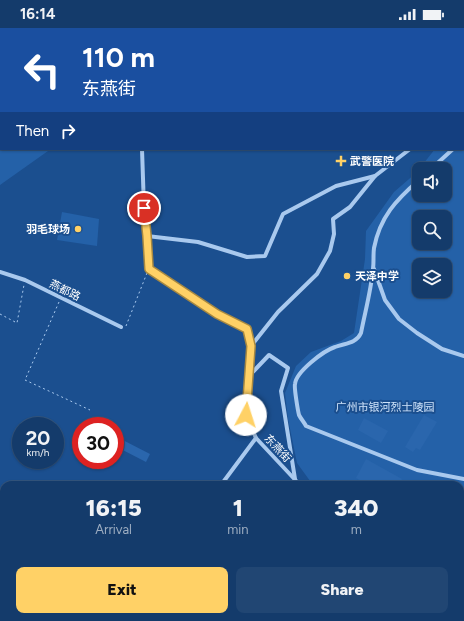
<!DOCTYPE html>
<html lang="en">
<head>
<meta charset="utf-8">
<style>
	:root { --surface:#143b6b; --page:#214673; --text:#f1f3f6; --muted:#9dadc1; --line:#33557e; --accent:#ffd166 }
	body { margin:0; font-family:Figtree,"Noto Sans SC",sans-serif; background:var(--page); color:var(--text); height:100vh; display:flex; flex-direction:column; font-size:15px; white-space:nowrap }
	* { box-sizing:border-box; margin:0 }
	p { font-size:13px; color:var(--muted) }
	.icon { flex:none; width:22px; height:22px; fill:none; stroke:currentColor; stroke-width:2; stroke-linecap:round; stroke-linejoin:round }
	.map { position:relative; flex:1; overflow:hidden }
	.details { position:absolute; left:0px; top:453px; width:464px; height:140px; display:flex; flex-direction:column; background:var(--surface); border-radius:12px 12px 0 0; box-shadow:0 1px 3px #0004,0 0 0 1px var(--line) }
	.details>* { flex:none }
	.banner { position:absolute; left:0px; top:0px; width:464px; height:122px; box-shadow:0 1px 3px #0004,0 0 0 1px var(--line); background:#1a4fa0; color:#fff; overflow:hidden }
	.buttons { position:absolute; left:412px; top:134px; display:grid; gap:8px }
	.buttons a { display:grid; place-items:center; width:40px; height:40px; border-radius:8px; background:var(--surface); box-shadow:0 1px 3px #0004,0 0 0 1px var(--line); font-size:20px }
	.speed { position:absolute; left:12px; top:389px; display:flex; gap:8px; font-size:20px; font-weight:700; text-align:center }
	.speed>* { display:grid; place-content:center; width:52px; height:52px; border-radius:50%; background:var(--surface); box-shadow:0 1px 3px #0004,0 0 0 1px var(--line); line-height:1 }
	.speed small { font-size:10px; font-weight:400 }
	.speed .limit { border:6px solid #d22; background:#fff; color:#111 }
	.pin { position:absolute; display:grid; place-items:center; width:34px; height:34px; color:#fff; margin:-17px; border:2px solid #fff; border-radius:50%; box-shadow:0 1px 4px #0007 }
	.me { position:absolute; width:44px; margin:-22px; rotate:5deg; stroke-linejoin:round; filter:drop-shadow(0 0 3px #0008) }
	.turn { display:flex; align-items:center; gap:14px; height:84px; padding:0 16px; font-size:18px }
	.turn .icon { width:52px; height:52px; stroke-width:2.5 }
	.turn b { display:block; font-size:28px; line-height:34px }
	.then { display:flex; align-items:center; height:38px; padding:0 16px; background:#0003; gap:8px; font-size:15px }
	.eta { display:flex; justify-content:space-evenly; align-items:center; height:68px; text-align:center }
	.eta b { font-size:24px; font-weight:800; line-height:28px }
	.primary-button { display:flex; gap:8px; margin-top:auto; padding:8px 16px }
	.primary-button a { flex:1; height:46px; border-radius:8px; background:var(--accent); color:#111; font-size:16px; font-weight:800; line-height:46px; text-align:center }
	.primary-button a+a { background:var(--page); color:var(--text) }
	.status { display:flex; justify-content:space-between; align-items:center; height:28px; padding:0 20px; background:var(--surface); direction:ltr }
	.status svg { height:11px; fill:currentColor }
	.map>svg:first-child { display:block }
</style>
</head>
<body>
<div class="status"><b>16:14</b><svg viewBox="0 0 49 12"><path d="M0 12V9h3v3zM5 12V6h3v6zM10 12V3h3v9zM15 12V0h3v12zM26 1h20v11H26zM47 4h2v5h-2z"/></svg></div>
<div class="map">
<svg width="464" height="593" viewBox="0 0 464 593">
	<rect width="100%" height="100%" fill="#1b4f8f"/>
	<!-- green -->
	<g fill="#2461a8" fill-rule="evenodd">
		<path d="M 464,44 L 464,580 L 460,577 L 460,457 L 313,457 L 297,435 L 288,391 L 285,365 L 296,338 L 311,324 L 341,313 L 354,305 L 365,231 L 366,203 L 394,164 L 416,145 L 435,121 L 463,121 ZM 419,141 L 445,141 L 445,167 L 419,167 ZM 419,189 L 445,189 L 445,215 L 419,215 ZM 419,237 L 445,237 L 445,263 L 419,263 Z"/>
		<polygon points="0,113 1,121 48,121 48,123 0,157"/>
		<polygon points="62,184 99,191 97,218 57,212"/>
	</g>
	<!-- building -->
	<g fill="#2a66ad">
		<polygon points="424,387 437,394 420,422 416,420 413,424 405,419"/>
		<polygon points="364,390 388,403 381,415 358,402"/>
		<polygon points="115,408 150,426 146,434 115,418"/>
		<polygon points="366,431 402,451 398,457 369,457 356,450"/>
	</g>
	<g fill="none" stroke-linecap="round" stroke-linejoin="round">
		<!-- path -->
		<g stroke="#a9c9ee" stroke-width="1" stroke-dasharray="2 3" stroke-linecap="butt">
			<polyline points="59,274 25,352 90,382"/>
			<polyline points="0,286 17,295 24,257"/>
			<polyline points="126,298 147,245"/>
		</g>
		<!-- minor -->
		<g stroke="#a9c9ee" stroke-width="4">
			<polyline points="27,1 27,0"/>
			<polyline points="259,1 260,0"/>
			<polyline points="463,31 464,27"/>
			<polyline points="142,121 144,180 147,208 149,241 217,286 247,301 251,318 246,387 256,410 300,457"/>
			<polyline points="431,141 453,121"/>
			<path d="M 419,152 C 396,172 380,189 374,220 C 373,227 374,234 373,241 C 371,263 365,284 361,305 C 356,316 345,315 335,319 C 323,323 296,344 295,356 C 294,360 298,383 299,387 C 301,391 304,394 306,398 L 417,442 L 464,451"/>
			<polyline points="147,208 198,214 247,229 265,228 283,186 336,158 375,148 410,121"/>
			<polyline points="374,241 385,272 399,291 417,305 442,321 464,328"/>
			<polyline points="0,244 25,252 121,299"/>
			<polyline points="251,318 278,284 317,246 330,223 334,206 333,191 350,179 375,148"/>
			<polyline points="249,348 269,327 288,340 281,363 295,451"/>
			<polyline points="221,457 256,410"/>
			<polyline points="358,593 360,589"/>
		</g>
		<!-- trunk -->
		<g stroke="#f8faff" stroke-width="8">
			<polyline points="462,0 464,1"/>
			<polyline points="272,1 274,0"/>
			<polyline points="288,1 289,0"/>
			<polyline points="308,1 309,0"/>
			<polyline points="320,1 322,0"/>
			<polyline points="341,1 344,0"/>
			<polyline points="0,78 1,78"/>
			<polyline points="0,97 1,97"/>
		</g>
	</g>
	<g fill="none" stroke-linecap="round" stroke-linejoin="round">
		<!-- route casing -->
		<g stroke="#a68842" stroke-width="10">
			<polyline id="route" points="144,180 147,208 149,241 217,286 247,301 251,318 246,387"/>
		</g>
		<!-- route -->
		<use href="#route" stroke="#ffd166" stroke-width="7"/>
	</g>
	<!-- markers -->
	<g fill="#ffd166" stroke="#1b4f8f" stroke-width="1.5">
		<path d="M339 127h4v4h4v4h-4v4h-4v-4h-4v-4h4z"/>
		<circle cx="78" cy="201" r="4"/>
		<circle cx="347" cy="248" r="4"/>
	</g>
	<g text-anchor="middle" stroke-width="4" stroke-linejoin="round" paint-order="stroke">
		<!-- poi labels -->
		<g font-size="11" font-weight="bold" fill="#fff" stroke="#1b4f8f" text-anchor="start">
			<text x="350" y="137">武警医院</text>
			<text x="70" y="205" text-anchor="end">羽毛球场</text>
			<text x="355" y="252">天泽中学</text>
		</g>
		<!-- street labels -->
		<g font-size="11" fill="#fff" stroke="#1b4f8f">
			<text transform="translate(65 262) rotate(26)" y="4">燕都路</text>
			<text transform="translate(278 420) rotate(47)" y="4">东燕街</text>
		</g>
		<!-- park labels -->
		<g font-size="11" fill="#cfe3fa" stroke="#1b4f8f">
			<text x="385" y="383">广州市银河烈士陵园</text>
		</g>
	</g>
</svg>
<div class="buttons">
<a><svg class="icon" aria-label="sound" viewBox="0 0 24 24"><path d="M4 9h4l5-4v14l-5-4H4zM17 9q2 3 0 6"/></svg></a>
<a><svg class="icon" aria-label="search" viewBox="0 0 24 24"><circle cx="10" cy="10" r="6"/><path d="M15 15l6 6"/></svg></a>
<a><svg class="icon" aria-label="layers" viewBox="0 0 24 24"><path d="M12 4l9 5-9 5-9-5zM3 14l9 5 9-5"/></svg></a>
</div>
<div class="speed"><div>20<small>km/h</small></div><div class="limit">30</div></div>
<div class="pin" style="left:144px;top:180px;background:#d93025"><svg class="icon" aria-label="arrive" viewBox="0 0 24 24"><path d="M6 21V4h12l-3 4 3 4H6"/></svg></div>
<svg class="me" style="left:246px;top:387px" viewBox="-20 -20 40 40"><circle r="19" fill="#fff"/><path d="M0-13L10 11 0 6-10 11z" fill="#ffd166"/></svg>
<div class="banner">
<div class="turn"><svg class="icon" aria-label="left" viewBox="0 0 24 24"><path d="M17 20v-9H6M10 6l-5 5 5 5"/></svg><div><b>110 m</b>东燕街</div></div>
<div class="then">Then<svg class="icon" aria-label="right" viewBox="0 0 24 24"><path d="M7 20v-9h11M14 6l5 5-5 5"/></svg></div>
</div>
<section class="details">
<div class="eta">
<div><b>16:15</b><p>Arrival</p></div>
<div><b>1</b><p>min</p></div>
<div><b>340</b><p>m</p></div>
</div>
<div class="primary-button"><a>Exit</a><a>Share</a></div>
</section>
</div>
</body>
</html>
